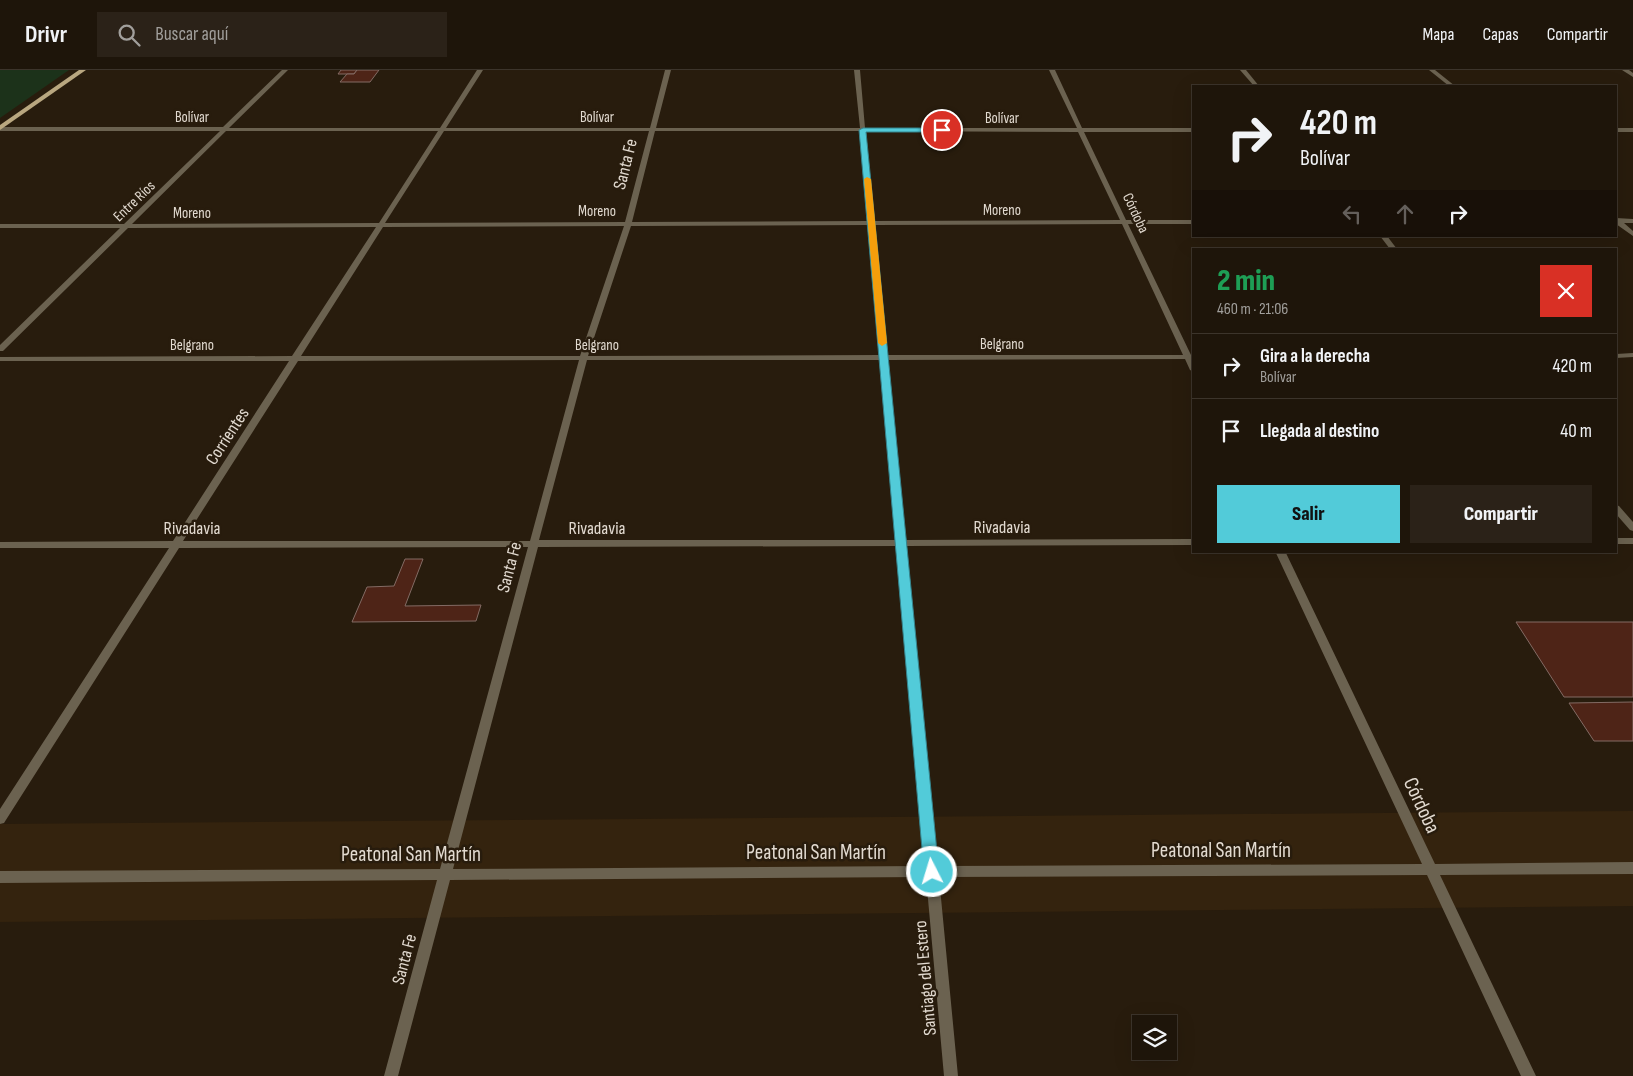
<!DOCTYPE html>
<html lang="es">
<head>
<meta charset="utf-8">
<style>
	:root { --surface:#1e150a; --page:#2b2218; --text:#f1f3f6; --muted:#a19f9c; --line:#3c342b; --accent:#52cbd9 }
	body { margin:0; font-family:"Sofia Sans Condensed",sans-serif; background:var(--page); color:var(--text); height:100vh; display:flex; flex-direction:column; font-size:19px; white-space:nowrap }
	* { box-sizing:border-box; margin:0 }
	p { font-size:16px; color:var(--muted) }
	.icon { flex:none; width:28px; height:28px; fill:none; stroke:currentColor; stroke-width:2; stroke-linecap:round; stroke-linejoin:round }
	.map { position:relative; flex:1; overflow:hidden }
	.drawer { position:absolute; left:1192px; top:178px; width:425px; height:305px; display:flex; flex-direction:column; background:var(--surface); border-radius:0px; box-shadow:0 5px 20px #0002,0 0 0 1px var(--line) }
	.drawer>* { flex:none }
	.guide { position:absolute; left:1192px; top:15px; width:425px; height:152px; border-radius:0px; box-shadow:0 5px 20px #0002,0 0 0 1px var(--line); background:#1e150a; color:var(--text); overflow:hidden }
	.fabs { position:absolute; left:1132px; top:945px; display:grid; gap:10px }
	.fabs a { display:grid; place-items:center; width:45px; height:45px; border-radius:0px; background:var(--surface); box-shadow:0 5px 20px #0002,0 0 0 1px var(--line); font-size:25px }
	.pin { position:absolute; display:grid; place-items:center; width:42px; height:42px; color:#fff; margin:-21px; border:2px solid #fff; border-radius:50%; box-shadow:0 1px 5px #0007 }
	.me { position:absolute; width:55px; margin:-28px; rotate:355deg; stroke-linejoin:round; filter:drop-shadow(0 0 4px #0008) }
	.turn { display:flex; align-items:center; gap:18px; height:105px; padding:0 25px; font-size:22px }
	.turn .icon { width:65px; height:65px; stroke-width:2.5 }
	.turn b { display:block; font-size:35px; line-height:42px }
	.lanes { display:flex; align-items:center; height:48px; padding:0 25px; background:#0003; justify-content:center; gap:25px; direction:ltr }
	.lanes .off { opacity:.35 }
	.round { display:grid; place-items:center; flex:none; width:52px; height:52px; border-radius:0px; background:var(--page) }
	.overview { display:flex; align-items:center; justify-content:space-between; height:85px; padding:0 25px }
	h1 { font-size:30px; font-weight:800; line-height:38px; color:#1e9e55 }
	.primary-button { display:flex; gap:10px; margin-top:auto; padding:10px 25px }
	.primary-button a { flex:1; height:58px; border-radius:0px; background:var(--accent); color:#111; font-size:20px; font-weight:800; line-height:58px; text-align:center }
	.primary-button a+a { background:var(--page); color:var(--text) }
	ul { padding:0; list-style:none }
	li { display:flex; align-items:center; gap:15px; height:65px; padding:0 25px; border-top:1px solid var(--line) }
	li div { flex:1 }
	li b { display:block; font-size:19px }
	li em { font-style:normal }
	header { display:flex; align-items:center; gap:30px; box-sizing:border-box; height:70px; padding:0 25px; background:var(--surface); border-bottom:1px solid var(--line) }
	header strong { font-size:24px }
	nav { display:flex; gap:28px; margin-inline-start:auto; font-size:18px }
	.search { width:350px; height:45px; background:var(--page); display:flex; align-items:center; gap:12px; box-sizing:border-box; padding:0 18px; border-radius:0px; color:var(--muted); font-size:19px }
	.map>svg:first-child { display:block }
</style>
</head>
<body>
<header>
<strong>Drivr</strong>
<div class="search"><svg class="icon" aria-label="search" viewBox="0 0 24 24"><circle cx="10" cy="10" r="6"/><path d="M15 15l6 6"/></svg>Buscar aquí</div>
<nav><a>Mapa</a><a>Capas</a><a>Compartir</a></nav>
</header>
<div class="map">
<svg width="1633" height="1006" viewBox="0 0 1633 1006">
	<rect width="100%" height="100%" fill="#281c0d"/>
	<!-- built -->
	<polygon fill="#34230e" points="1633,741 1633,836 0,852 0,754"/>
	<!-- green -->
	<polygon fill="#1c321a" points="0,0 69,0 0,48"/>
	<!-- building -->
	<g fill="#4e2417" stroke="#836b64">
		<polygon points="341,0 357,0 354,4 338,4"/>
		<polygon points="357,0 379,0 370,12 340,12 347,4 354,4"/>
		<polygon points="405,489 423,489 405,536 481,535 476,551 352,552 367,517 394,516"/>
		<polygon points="1516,552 1633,552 1633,627 1564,627"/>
		<polygon points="1633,632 1633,671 1594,671 1569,633"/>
	</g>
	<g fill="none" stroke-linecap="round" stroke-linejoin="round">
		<!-- street -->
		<g fill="#6b6250" fill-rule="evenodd">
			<path d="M 282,0 L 288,0 L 229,58 L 440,58 L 477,0 L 483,0 L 446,58 L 650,58 L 665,0 L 671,0 L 656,58 L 860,58 L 854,0 L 860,0 L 865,58 L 1077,58 L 1049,0 L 1055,0 L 1082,58 L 1194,58 L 1194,62 L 1084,62 L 1126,150 L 1194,150 L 1194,154 L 1128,154 L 1191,285 L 1194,285 L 1194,302 L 1190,300 L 1185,289 L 888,290 L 906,470 L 1194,469 L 1194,475 L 906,476 L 938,796 L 1422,794 L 1275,481 L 1285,481 L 1435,794 L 1633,792 L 1633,804 L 1440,805 L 1536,1006 L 1521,1006 L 1427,805 L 939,807 L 958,1006 L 944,1006 L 926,807 L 450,810 L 398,1006 L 384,1006 L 437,810 L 0,813 L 0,801 L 440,799 L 528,477 L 179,478 L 4,753 L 0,754 L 0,739 L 169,478 L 0,478 L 0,472 L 173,471 L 289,291 L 0,291 L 0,287 L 292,286 L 376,157 L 128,158 L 3,281 L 0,281 L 0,275 L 120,158 L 0,158 L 0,154 L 124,154 L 220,61 L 0,61 L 0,57 L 223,57 ZM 226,61 L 438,61 L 379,153 L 132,154 ZM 444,61 L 649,61 L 625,152 L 385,153 ZM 655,61 L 860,61 L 868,151 L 632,152 ZM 866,61 L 1078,62 L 1120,150 L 874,151 ZM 1122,154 L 1183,285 L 888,285 L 875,155 ZM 868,155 L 880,285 L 588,286 L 631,156 ZM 624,156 L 580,286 L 301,286 L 383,157 ZM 579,290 L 530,471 L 183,471 L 298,291 ZM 587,290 L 880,290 L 896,470 L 539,470 ZM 897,476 L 925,796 L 453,799 L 538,477 Z"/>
			<polygon points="1240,0 1246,0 1259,16 1254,16"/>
			<polygon points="1429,0 1435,0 1455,16 1449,16"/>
			<polygon points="1622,0 1629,0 1633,3 1633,7"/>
			<rect x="1616" y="58" width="17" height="4"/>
			<polygon points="1616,148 1633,149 1633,153 1624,153 1633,161 1633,166 1616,154"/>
			<polygon points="1380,166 1387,166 1397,179 1390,179"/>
			<polygon points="1633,283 1633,287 1616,288 1616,284"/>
			<polygon points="1616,435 1619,436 1633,452 1633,461 1630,460 1616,444"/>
			<rect x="1616" y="468" width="17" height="6"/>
		</g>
		<!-- primary -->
		<polygon fill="#b9a780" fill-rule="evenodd" points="79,0 86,0 0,60 0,55"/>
	</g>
	<!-- route -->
	<polygon fill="#52cbd9" stroke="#35848d" points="942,58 945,60 944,62 866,62 939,802 937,806 932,808 927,806 924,802 859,60 863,58"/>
	<!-- slow -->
	<polygon fill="#f59e0b" points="867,107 871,109 887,273 882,276 878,273 864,109"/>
	<g text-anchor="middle" stroke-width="5" stroke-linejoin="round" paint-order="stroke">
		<!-- far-street labels -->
		<g font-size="15" fill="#e2dad0" stroke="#281c0d">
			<text x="192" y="52">Bolívar</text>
			<text x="597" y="52">Bolívar</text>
			<text x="1002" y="53">Bolívar</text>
			<text transform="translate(134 131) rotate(-44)" y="5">Entre Ríos</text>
			<text x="1002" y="145">Moreno</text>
			<text x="597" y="146">Moreno</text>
			<text x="192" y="148">Moreno</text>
			<text transform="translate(1136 143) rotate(65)" y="5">Córdoba</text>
			<text x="1002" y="279">Belgrano</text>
			<text x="192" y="280">Belgrano</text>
			<text x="597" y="280">Belgrano</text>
		</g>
		<!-- street labels -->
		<g font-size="18" fill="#e2dad0" stroke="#281c0d">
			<text transform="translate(625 94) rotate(-76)" y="6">Santa Fe</text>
			<text transform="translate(227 366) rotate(-57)" y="6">Corrientes</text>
			<text x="1002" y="463">Rivadavia</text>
			<text x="192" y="464">Rivadavia</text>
			<text x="597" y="464">Rivadavia</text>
			<text transform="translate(509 497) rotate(-75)" y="6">Santa Fe</text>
			<text transform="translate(404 889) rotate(-75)" y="6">Santa Fe</text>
			<text transform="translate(925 908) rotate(-95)" y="6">Santiago del Estero</text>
		</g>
		<!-- near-street labels -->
		<g font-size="21" fill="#e2dad0" stroke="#281c0d">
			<text transform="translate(1422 735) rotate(65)" y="7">Córdoba</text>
			<text x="1221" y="787">Peatonal San Martín</text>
			<text x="816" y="789">Peatonal San Martín</text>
			<text x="411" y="791">Peatonal San Martín</text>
		</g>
	</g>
</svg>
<div class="fabs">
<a><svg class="icon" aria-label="layers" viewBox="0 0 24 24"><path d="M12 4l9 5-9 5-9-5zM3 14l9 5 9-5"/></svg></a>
</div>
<div class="pin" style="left:942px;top:60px;background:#d93025"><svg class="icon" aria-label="arrive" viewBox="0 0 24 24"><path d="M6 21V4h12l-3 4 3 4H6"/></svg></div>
<svg class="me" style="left:932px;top:802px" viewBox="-20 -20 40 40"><circle r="17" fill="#52cbd9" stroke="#fff" stroke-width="3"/><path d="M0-11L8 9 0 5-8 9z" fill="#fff"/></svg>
<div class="guide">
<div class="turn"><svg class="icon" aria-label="right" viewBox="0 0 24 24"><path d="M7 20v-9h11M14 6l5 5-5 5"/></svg><div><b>420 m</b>Bolívar</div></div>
<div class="lanes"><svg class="icon off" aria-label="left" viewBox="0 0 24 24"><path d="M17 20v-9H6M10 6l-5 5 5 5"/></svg><svg class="icon off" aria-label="ahead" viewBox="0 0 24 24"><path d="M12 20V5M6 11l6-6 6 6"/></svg><svg class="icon" aria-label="right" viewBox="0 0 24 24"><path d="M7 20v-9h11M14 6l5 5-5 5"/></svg></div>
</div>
<section class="drawer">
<div class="overview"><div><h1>2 min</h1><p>460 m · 21:06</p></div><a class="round" style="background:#d93025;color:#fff"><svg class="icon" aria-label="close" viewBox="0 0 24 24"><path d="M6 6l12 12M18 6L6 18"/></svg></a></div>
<ul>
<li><svg class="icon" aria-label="right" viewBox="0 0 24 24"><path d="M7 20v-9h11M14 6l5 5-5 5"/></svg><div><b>Gira a la derecha</b><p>Bolívar</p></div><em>420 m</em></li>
<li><svg class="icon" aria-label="arrive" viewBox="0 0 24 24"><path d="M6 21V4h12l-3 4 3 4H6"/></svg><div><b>Llegada al destino</b></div><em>40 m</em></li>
</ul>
<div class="primary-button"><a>Salir</a><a>Compartir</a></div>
</section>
</div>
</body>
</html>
